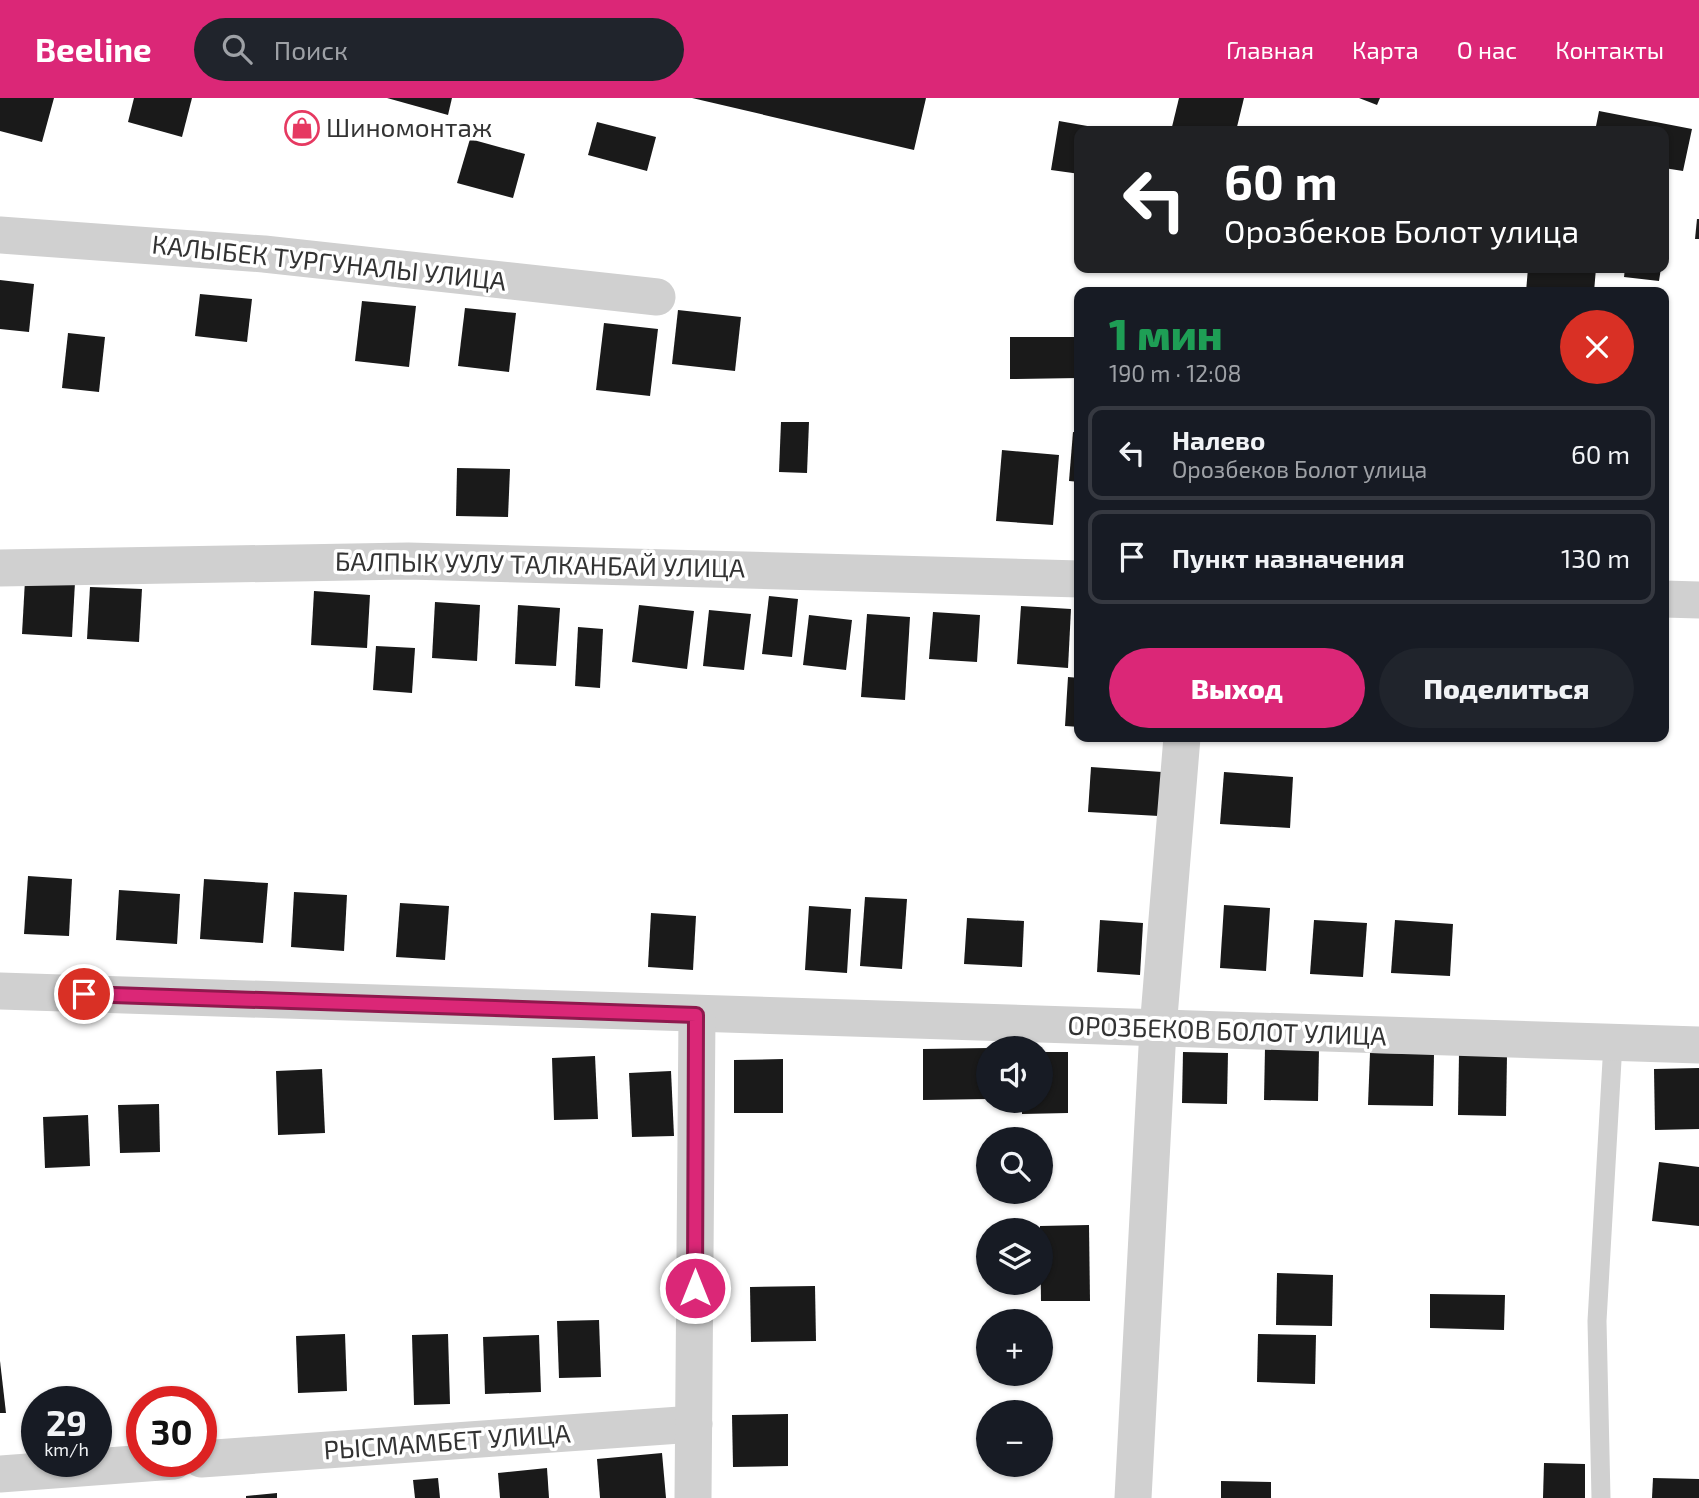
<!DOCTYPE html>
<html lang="ru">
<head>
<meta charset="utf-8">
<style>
	:root { --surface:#171b24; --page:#20242c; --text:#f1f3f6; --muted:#9ea1a6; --line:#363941; --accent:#db2777 }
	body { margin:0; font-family:"Exo 2",sans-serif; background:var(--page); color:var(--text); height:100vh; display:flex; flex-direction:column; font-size:26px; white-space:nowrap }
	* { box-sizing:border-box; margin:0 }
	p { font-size:23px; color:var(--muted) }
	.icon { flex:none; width:38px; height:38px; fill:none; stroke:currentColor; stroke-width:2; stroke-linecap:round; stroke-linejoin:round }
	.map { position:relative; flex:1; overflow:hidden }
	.sheet { position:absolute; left:1074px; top:189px; width:595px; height:455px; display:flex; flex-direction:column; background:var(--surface); border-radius:14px; box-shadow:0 2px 5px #0004 }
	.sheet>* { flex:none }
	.guide { position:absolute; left:1074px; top:28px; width:595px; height:147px; border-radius:14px; box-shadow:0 2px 5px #0004; background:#202124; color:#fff; overflow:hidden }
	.fabs { position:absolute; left:976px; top:938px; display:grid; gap:14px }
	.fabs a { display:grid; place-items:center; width:77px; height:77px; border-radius:50%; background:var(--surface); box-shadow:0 2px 5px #0004; font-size:35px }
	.speed { position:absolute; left:21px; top:1288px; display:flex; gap:14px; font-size:35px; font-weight:700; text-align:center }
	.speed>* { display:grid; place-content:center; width:91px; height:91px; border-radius:50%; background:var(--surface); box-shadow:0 2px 5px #0004; line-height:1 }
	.speed small { font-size:18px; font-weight:400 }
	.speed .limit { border:10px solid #d22; background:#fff; color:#111 }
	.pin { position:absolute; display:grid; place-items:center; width:60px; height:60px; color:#fff; margin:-30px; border:4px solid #fff; border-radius:50%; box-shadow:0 2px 7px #0007 }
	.me { position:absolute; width:77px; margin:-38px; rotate:0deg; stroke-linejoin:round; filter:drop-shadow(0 0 5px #0008) }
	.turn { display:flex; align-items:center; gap:24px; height:147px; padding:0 35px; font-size:32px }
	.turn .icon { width:91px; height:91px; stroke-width:2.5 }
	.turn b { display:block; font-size:49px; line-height:60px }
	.round { display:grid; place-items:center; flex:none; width:74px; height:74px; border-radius:37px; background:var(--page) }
	.headline { display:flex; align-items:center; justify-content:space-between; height:119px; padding:0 35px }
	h1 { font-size:42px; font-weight:800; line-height:52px; color:#1e9e55 }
	.action { display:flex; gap:14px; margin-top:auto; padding:14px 35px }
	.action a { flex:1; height:80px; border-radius:42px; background:var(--accent); color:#fff; font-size:28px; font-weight:800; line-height:80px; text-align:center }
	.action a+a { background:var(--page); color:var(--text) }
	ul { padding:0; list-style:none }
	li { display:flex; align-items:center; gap:21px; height:94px; margin:0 14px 10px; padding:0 21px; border:4px solid var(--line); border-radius:14px }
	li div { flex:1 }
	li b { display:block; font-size:26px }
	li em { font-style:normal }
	header { display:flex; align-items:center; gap:42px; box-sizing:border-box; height:98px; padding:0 35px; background:var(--accent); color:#fff }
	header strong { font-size:33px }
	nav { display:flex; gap:38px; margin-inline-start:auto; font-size:24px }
	.search { width:490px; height:63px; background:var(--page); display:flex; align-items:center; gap:18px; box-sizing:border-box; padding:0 24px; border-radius:38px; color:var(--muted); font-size:26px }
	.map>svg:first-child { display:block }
</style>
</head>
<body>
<header>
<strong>Beeline</strong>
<div class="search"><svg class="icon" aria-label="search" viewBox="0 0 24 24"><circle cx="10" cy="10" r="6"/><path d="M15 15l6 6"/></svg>Поиск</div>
<nav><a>Главная</a><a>Карта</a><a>О нас</a><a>Контакты</a></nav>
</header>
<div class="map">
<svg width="1699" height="1400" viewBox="0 0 1699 1400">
	<rect width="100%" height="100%" fill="#fff"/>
	<!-- building -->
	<g fill="#1a1a1a">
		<polygon points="0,0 54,0 42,44 0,33"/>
		<polygon points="134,0 192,0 182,39 128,24"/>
		<polygon points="387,0 452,0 448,17"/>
		<polygon points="692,0 926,0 914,52"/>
		<polygon points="1179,0 1244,0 1236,33 1171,33"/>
		<polygon points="1359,0 1380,0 1377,7"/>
		<polygon points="1599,13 1692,31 1683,73 1664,70 1664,33 1595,33"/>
		<polygon points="1059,23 1110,32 1080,33 1080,76 1051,72"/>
		<polygon points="597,24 656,39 647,73 588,57"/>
		<polygon points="470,41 525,56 513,100 457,85"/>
		<polygon points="1697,121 1699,121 1699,141 1695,141"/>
		<polygon points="1528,170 1596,170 1594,194 1526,194"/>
		<polygon points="1625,170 1661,170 1659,183 1624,179"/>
		<polygon points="0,182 34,186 29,234 0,231"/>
		<polygon points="200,196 252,201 247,244 195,238"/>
		<polygon points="362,203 416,208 409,269 355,263"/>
		<polygon points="465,210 516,215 509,274 458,268"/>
		<polygon points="678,212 741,219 735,273 672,266"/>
		<polygon points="604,225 658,231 650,298 596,292"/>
		<polygon points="68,235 105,239 99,294 62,290"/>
		<polygon points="1010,239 1080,239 1080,280 1010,281"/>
		<polygon points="781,324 809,324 807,375 779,374"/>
		<polygon points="1073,334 1080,335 1080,384 1069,383"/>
		<polygon points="1002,352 1059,357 1053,427 996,423"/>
		<polygon points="457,370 510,371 508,419 456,418"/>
		<polygon points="25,482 75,484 72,539 22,536"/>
		<polygon points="90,489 142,491 139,544 87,541"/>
		<polygon points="314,493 370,497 367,550 311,547"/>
		<polygon points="769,498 798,501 792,559 762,556"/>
		<polygon points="435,504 480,507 477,563 432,560"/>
		<polygon points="518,507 560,510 556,568 515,566"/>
		<polygon points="639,507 694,513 687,571 632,564"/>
		<polygon points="1021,508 1071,511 1068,570 1017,566"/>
		<polygon points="709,512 751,516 744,572 703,568"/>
		<polygon points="933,514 980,517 977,564 929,561"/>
		<polygon points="867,516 910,519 905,602 861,599"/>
		<polygon points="809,517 852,522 846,572 803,567"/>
		<polygon points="578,529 603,531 600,590 575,588"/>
		<polygon points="376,548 415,550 412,595 373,592"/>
		<polygon points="1068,579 1080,580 1080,629 1065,628"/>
		<polygon points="1091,669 1162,674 1159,718 1088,714"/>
		<polygon points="1224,674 1293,679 1290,730 1220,726"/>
		<polygon points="28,778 72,781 69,838 24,836"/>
		<polygon points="204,781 268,785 263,845 200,841"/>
		<polygon points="119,792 180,796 177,846 116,842"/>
		<polygon points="294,794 347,797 344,853 291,849"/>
		<polygon points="865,799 907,801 902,871 860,868"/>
		<polygon points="400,805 449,808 445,862 396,859"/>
		<polygon points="1224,807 1270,810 1266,873 1220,870"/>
		<polygon points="809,808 851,811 847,875 805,872"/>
		<polygon points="651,815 696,818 693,872 648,869"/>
		<polygon points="967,820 1024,823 1022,869 964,866"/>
		<polygon points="1100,822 1143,825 1140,877 1097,874"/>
		<polygon points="1314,822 1367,825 1363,879 1310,876"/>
		<polygon points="1395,822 1453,826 1450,878 1391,875"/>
		<polygon points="989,950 989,1001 923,1002 923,951"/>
		<polygon points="1265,950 1319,951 1318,1003 1264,1002"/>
		<polygon points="1041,954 1068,954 1068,1015 1022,1016 1022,1003 1041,1003"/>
		<polygon points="1183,954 1228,955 1227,1006 1182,1005"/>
		<polygon points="1370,955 1434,956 1433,1008 1368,1007"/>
		<polygon points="1459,956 1507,957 1506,1018 1458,1017"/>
		<polygon points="595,958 598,1021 554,1022 552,960"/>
		<polygon points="783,961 783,1015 734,1015 734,962"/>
		<polygon points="1699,970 1699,1031 1655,1032 1654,971"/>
		<polygon points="322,971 325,1035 278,1037 276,973"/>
		<polygon points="671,973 674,1038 632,1039 629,975"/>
		<polygon points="159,1006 160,1054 120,1055 118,1007"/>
		<polygon points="88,1017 90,1068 45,1070 43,1019"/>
		<polygon points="1659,1064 1699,1069 1699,1128 1652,1123"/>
		<polygon points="1089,1127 1090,1203 1041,1203 1040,1128"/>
		<polygon points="1277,1175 1333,1177 1332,1228 1276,1227"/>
		<polygon points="815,1188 816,1243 751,1244 750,1189"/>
		<polygon points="1430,1196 1505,1197 1504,1232 1430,1230"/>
		<polygon points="599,1222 601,1279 559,1280 557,1223"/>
		<polygon points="345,1236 347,1293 298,1295 296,1238"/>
		<polygon points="448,1236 450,1306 414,1307 412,1237"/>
		<polygon points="1258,1236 1316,1237 1315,1286 1257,1284"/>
		<polygon points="539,1237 541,1294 485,1296 483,1239"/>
		<polygon points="0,1263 6,1315 0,1315"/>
		<polygon points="788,1316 788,1368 733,1369 732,1317"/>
		<polygon points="662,1355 666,1400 600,1400 597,1361"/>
		<polygon points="1544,1365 1585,1366 1585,1400 1543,1400"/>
		<polygon points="547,1370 549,1400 500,1400 498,1375"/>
		<polygon points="438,1380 440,1400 415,1400 413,1382"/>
		<polygon points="1653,1380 1699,1381 1699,1400 1652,1400"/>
		<polygon points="1221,1383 1271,1384 1271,1400 1221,1400"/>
		<polygon points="277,1395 277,1400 246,1400 246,1398"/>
	</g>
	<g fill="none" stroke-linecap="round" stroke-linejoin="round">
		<!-- lane -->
		<polyline stroke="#d0d0d0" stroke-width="19" points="1601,1400 1597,1223 1613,945"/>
		<!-- street -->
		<g stroke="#d0d0d0" stroke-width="37">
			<polyline points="0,137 264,156 657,199"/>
			<polyline points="0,470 408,463 1080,481"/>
			<polyline points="1664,501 1699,502"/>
			<polyline points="0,893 1699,947"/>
			<polyline points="201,1361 694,1326"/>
			<polyline points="0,1376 174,1363"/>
			<polyline points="693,1400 697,917"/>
			<polyline points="1133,1400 1158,931 1182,639"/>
		</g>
	</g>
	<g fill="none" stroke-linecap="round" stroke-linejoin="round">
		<!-- route casing -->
		<g stroke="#8e194d" stroke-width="18">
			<polyline id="route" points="84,896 696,917 695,1190"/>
		</g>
		<!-- route -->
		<use href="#route" stroke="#db2777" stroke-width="12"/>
	</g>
	<!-- icons -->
	<defs>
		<g id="shop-ring" transform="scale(1.75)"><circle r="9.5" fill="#fff" stroke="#e63961" stroke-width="1.5"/><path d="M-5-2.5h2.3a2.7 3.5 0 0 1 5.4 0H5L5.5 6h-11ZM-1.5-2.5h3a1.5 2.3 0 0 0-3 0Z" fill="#e63961"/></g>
	</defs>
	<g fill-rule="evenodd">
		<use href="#shop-ring" x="302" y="30"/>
	</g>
	<g text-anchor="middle" stroke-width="7" stroke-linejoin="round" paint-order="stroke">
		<!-- poi labels -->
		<g font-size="26" fill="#333" stroke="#fff" text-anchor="start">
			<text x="326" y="39">Шиномонтаж</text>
		</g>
		<!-- street labels -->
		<g font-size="26" fill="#333" stroke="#fff">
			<text transform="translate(329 165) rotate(6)" y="9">КАЛЫБЕК ТУРГУНАЛЫ УЛИЦА</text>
			<text transform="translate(540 467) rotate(1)" y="9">БАЛПЫК УУЛУ ТАЛКАНБАЙ УЛИЦА</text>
			<text transform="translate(1227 933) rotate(2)" y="9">ОРОЗБЕКОВ БОЛОТ УЛИЦА</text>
			<text transform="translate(447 1344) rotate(-4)" y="9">РЫСМАМБЕТ УЛИЦА</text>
		</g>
	</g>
</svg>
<div class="fabs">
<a><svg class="icon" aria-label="sound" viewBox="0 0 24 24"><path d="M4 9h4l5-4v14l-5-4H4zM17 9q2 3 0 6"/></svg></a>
<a><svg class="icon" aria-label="search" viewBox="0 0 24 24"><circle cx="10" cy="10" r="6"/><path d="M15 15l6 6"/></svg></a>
<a><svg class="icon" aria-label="layers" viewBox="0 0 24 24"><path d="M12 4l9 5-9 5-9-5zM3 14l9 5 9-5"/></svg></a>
<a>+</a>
<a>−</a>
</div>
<div class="speed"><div>29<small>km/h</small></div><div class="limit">30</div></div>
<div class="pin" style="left:84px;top:896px;background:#d93025"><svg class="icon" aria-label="arrive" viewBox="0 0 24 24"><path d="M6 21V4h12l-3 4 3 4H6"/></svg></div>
<svg class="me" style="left:695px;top:1190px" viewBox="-20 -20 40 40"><circle r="17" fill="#db2777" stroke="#fff" stroke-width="3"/><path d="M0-11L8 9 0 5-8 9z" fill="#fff"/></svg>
<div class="guide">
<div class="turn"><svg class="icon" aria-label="left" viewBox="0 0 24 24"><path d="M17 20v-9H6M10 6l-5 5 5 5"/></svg><div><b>60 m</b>Орозбеков Болот улица</div></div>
</div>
<section class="sheet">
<div class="headline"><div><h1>1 мин</h1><p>190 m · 12:08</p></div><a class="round" style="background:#d93025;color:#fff"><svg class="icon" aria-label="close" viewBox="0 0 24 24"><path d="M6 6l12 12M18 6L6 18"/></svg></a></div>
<ul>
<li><svg class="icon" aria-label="left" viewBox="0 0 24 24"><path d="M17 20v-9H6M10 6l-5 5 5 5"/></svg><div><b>Налево</b><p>Орозбеков Болот улица</p></div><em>60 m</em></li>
<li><svg class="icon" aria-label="arrive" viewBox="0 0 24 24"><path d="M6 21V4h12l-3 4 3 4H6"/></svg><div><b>Пункт назначения</b></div><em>130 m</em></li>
</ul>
<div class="action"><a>Выход</a><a>Поделиться</a></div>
</section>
</div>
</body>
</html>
